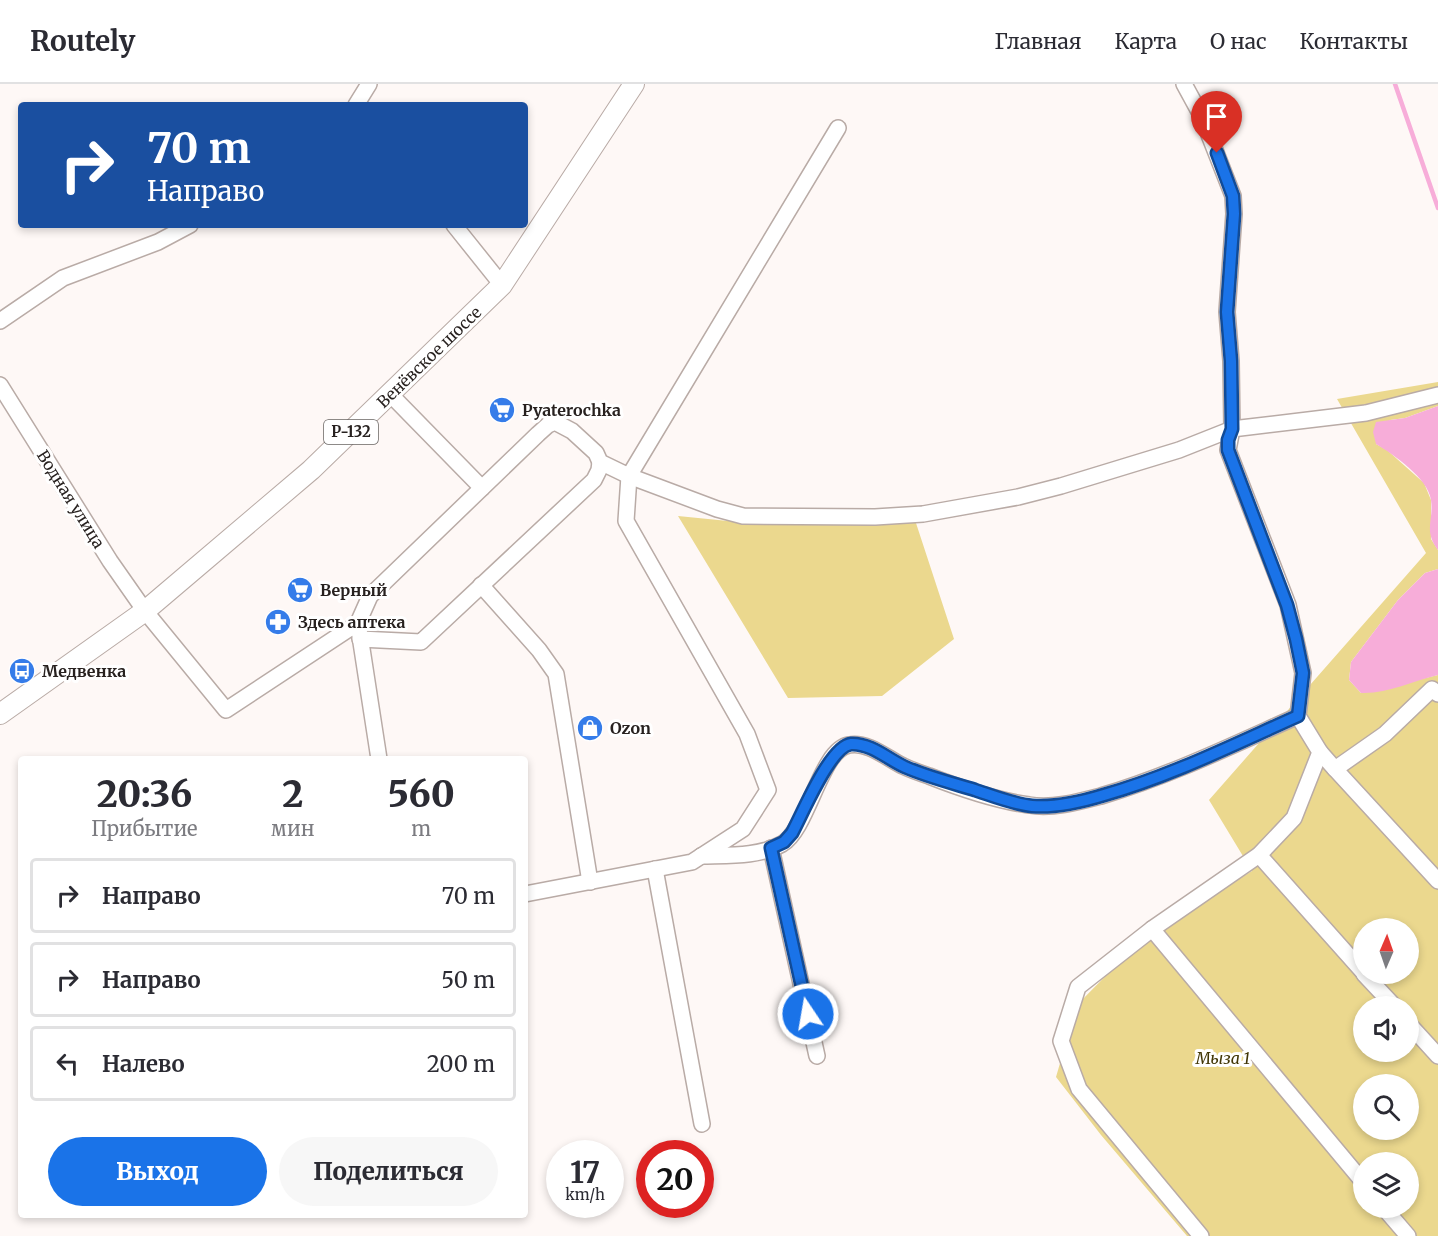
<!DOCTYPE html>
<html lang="ru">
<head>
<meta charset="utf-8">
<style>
	:root { --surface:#fff; --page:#f7f7f7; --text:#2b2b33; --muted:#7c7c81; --line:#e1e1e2; --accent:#1a73e8 }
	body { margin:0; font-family:Merriweather,serif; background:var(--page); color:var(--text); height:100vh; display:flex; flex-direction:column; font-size:22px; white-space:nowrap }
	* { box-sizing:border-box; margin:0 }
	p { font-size:20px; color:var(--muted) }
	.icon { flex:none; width:33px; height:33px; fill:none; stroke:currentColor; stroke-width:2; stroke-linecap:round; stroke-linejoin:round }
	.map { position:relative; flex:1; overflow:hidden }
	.details { position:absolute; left:18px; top:672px; width:510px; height:462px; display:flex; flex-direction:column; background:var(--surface); border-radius:6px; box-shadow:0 3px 9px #0003 }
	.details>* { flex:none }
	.top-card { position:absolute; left:18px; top:18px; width:510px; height:126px; border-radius:6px; box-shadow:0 3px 9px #0003; background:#1a4fa0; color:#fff; overflow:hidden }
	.needle { width:39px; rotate:2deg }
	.tools { position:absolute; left:1353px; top:834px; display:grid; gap:12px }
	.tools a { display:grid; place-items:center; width:66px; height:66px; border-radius:50%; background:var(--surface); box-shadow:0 3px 9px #0003; font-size:30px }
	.speed { position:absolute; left:546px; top:1056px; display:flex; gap:12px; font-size:30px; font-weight:700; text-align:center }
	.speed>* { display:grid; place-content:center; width:78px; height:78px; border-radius:50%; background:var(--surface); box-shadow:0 3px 9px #0003; line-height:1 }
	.speed small { font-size:15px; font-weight:400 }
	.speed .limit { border:9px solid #d22; background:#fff; color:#111 }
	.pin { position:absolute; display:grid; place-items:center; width:51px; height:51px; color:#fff; margin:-62px -26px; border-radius:50% 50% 50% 0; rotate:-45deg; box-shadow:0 0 6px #0007 }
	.pin .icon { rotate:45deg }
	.me { position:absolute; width:66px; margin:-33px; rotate:348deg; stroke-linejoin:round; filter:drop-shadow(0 0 4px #0008) }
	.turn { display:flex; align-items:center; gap:21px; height:126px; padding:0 30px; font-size:27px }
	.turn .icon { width:78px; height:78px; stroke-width:2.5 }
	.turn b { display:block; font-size:42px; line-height:51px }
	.eta { display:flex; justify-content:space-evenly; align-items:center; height:102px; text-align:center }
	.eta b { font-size:36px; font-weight:800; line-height:42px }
	.action { display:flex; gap:12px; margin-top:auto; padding:12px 30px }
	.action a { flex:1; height:69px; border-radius:36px; background:var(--accent); color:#fff; font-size:24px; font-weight:800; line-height:69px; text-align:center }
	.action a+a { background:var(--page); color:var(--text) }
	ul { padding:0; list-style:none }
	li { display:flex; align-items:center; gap:18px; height:75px; margin:0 12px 9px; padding:0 18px; border:3px solid var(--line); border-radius:6px }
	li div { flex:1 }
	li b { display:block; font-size:22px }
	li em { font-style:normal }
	header { display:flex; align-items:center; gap:36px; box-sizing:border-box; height:84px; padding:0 30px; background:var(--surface); border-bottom:2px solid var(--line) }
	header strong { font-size:28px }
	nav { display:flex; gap:33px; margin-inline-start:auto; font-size:21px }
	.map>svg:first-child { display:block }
</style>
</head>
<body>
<header>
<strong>Routely</strong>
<nav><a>Главная</a><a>Карта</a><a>О нас</a><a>Контакты</a></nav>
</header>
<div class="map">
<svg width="1438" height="1152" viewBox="0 0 1438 1152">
	<rect width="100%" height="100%" fill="#fef8f6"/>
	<!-- green -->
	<g fill="#ebd88e" fill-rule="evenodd">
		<path d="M 1438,298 L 1438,322 L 1405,334 L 1390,336 L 1376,360 L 1387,366 L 1424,399 L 1431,416 L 1431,455 L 1438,466 L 1438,485 L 1425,489 L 1398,516 L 1351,578 L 1349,596 L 1361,609 L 1438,591 L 1438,1152 L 1187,1152 L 1101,1051 L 1056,993 L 1077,921 L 1142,855 L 1252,787 L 1209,716 L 1426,469 L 1337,315 ZM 1364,844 L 1408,844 L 1408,890 L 1364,890 ZM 1364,922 L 1408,922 L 1408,968 L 1364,968 ZM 1364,1000 L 1408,1000 L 1408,1046 L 1364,1046 ZM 1364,1078 L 1408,1078 L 1408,1124 L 1364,1124 Z"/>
		<polygon points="678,432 738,438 915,436 954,555 882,612 788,614"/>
	</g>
	<!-- water -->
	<g fill="#f7add9">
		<path d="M 1438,322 L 1438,466 C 1423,446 1434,437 1431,416 C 1428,394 1394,371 1376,360 L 1373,348 L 1376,338 L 1405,334 Z"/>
		<path d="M 1438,485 L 1438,591 C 1412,597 1388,610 1361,609 L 1349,596 L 1351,578 L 1398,516 L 1425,489 Z"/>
	</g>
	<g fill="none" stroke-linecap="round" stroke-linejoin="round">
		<!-- stream -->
		<polyline stroke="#f7add9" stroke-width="4.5" points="1395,0 1438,124"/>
		<!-- minor casing -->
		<g stroke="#b9aba6" stroke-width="18">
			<g id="minor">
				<polyline points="1184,0 1202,33 1233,112 1234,130 1227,228 1231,277 1232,345 1228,366 1288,521 1303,589 1298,632 1320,668 1294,734 1259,771 1152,845 1078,903 1061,957 1079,1005 1201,1152"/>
				<polyline points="356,21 369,0"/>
				<polyline points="454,141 502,201"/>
				<polyline points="0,237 63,194 158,158 190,141"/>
				<polyline points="0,301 110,477 145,527 226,626 358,539 379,675"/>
				<polyline points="390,310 482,404"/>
				<polyline points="481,501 539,566 556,590 590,798"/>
				<polyline points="358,539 370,512 538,350 548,341 555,338 572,347 596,369 600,378 629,392 717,425 743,432 875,433 923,430 1018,413 1061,402 1179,366 1232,345 1366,329 1438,311"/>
				<polyline points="360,555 421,558 594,396 599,386 600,378"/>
				<polyline points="1320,668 1335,685 1385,650 1432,605 1438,610"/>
				<polyline points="1335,685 1438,797"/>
				<polyline points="771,764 817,972"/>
				<polyline points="1259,771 1364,889"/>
				<path d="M 701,772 C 728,771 758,773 782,760 C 808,745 821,665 849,661 C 868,657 888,675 903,682 C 911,686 920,689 929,692 C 957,703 999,717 1029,721 C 1052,725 1078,718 1101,712 C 1169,692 1233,661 1298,632"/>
				<polyline points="655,785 702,1040"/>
				<polyline points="525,810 692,778 743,745 768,706 747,650 626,437 629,392 838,44"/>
				<polyline points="1152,845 1364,1099"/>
				<polyline points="1364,890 1394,922"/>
				<polyline points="1408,939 1438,972"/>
				<polyline points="1384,1124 1408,1152"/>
			</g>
		</g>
		<!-- major casing -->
		<g stroke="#b9aba6" stroke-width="22">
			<polyline id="major" points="0,630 145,527 311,386 502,201 634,0"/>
		</g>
		<!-- minor -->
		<use href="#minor" stroke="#fff" stroke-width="15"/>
		<!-- major -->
		<use href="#major" stroke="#fff" stroke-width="20"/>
	</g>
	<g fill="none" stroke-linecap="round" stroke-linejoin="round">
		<!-- route casing -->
		<g stroke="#114b97" stroke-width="15">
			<path id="route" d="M 808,930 L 771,764 L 784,758 L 792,749 C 802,731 830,662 851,660 C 871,659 889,676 905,683 C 928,693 952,699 975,706 C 993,712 1013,720 1032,722 C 1056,724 1081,718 1104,711 C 1171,692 1235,660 1298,632 L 1303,589 L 1296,555 L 1287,521 L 1228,366 L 1228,356 L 1232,345 L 1231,277 L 1227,228 L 1234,130 L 1233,112 L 1217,69"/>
		</g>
		<!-- route -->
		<use href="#route" stroke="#1a73e8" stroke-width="10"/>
	</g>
	<!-- icons -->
	<defs>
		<g id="supermarket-disc" transform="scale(1.35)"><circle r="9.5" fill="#357ce9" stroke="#fff"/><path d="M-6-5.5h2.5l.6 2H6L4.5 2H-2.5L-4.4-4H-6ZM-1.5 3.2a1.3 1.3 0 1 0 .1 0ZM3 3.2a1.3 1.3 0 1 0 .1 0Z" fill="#fff"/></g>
		<g id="pharmacy-disc" transform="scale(1.35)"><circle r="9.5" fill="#357ce9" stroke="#fff"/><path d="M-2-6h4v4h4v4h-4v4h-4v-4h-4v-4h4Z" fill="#fff"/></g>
		<g id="bus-disc" transform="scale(1.35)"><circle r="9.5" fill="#357ce9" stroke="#fff"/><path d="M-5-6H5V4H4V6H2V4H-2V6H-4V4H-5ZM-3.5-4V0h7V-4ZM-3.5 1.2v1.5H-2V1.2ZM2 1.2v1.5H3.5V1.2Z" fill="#fff"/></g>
		<g id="shop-disc" transform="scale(1.35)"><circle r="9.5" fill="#357ce9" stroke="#fff"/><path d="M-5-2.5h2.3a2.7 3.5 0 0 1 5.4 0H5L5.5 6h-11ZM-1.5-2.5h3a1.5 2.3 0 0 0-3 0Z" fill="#fff"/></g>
	</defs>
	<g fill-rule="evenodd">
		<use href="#supermarket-disc" x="502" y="326"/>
		<use href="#supermarket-disc" x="300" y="506"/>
		<use href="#pharmacy-disc" x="278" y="538"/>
		<use href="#bus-disc" x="22" y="587"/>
		<use href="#shop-disc" x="590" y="644"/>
	</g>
	<g text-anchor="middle" stroke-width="6" stroke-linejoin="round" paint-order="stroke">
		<!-- shield labels -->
		<rect fill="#fff" stroke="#686462" stroke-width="1.5" x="324" y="336" width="54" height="24" rx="4.5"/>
		<g font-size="15" font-weight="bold" fill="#27211f">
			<text x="351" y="353">Р-132</text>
		</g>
		<!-- street labels -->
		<g font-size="16" fill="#27211f" stroke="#fff">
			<text transform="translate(429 273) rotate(-44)" y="6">Венёвское шоссе</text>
			<text transform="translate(71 415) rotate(58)" y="6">Водная улица</text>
		</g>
		<!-- poi labels -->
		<g font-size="16" font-weight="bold" fill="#27211f" stroke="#fff" text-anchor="start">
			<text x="522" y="332">Pyaterochka</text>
			<text x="320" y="512">Верный</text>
			<text x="298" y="544">Здесь аптека</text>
			<text x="42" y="593">Медвенка</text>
			<text x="610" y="650">Ozon</text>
		</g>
		<!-- park labels -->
		<g font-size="16" font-style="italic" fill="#413606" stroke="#fff">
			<text x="1223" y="980">Мыза 1</text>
		</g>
	</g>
</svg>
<div class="tools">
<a><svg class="needle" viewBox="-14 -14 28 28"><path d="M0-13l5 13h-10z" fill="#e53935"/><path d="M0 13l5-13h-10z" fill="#7c7c81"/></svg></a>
<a><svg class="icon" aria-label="sound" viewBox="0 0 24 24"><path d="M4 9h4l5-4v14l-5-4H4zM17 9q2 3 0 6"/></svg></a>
<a><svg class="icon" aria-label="search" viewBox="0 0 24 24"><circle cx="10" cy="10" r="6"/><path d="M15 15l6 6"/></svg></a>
<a><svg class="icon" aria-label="layers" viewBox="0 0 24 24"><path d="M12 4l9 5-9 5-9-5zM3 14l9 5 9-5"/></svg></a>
</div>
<div class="speed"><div>17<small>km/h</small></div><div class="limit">20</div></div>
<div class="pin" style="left:1217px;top:69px;background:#d93025"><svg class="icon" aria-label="arrive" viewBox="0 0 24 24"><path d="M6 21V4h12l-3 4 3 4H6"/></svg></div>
<svg class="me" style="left:808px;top:930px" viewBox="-20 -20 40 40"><circle r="17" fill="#1a73e8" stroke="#fff" stroke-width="3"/><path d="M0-11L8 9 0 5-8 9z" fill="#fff"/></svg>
<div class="top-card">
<div class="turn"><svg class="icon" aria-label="right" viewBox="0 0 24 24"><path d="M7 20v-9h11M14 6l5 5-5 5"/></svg><div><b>70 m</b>Направо</div></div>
</div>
<section class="details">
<div class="eta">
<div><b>20:36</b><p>Прибытие</p></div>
<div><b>2</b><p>мин</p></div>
<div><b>560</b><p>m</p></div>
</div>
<ul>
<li><svg class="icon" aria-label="right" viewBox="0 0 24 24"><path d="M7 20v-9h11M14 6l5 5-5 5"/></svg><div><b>Направо</b></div><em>70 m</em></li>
<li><svg class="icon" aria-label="right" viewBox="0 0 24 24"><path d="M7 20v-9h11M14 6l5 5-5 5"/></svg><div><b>Направо</b></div><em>50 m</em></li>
<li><svg class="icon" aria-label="left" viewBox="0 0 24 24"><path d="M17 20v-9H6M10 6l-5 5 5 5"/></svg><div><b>Налево</b></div><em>200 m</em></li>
</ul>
<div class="action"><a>Выход</a><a>Поделиться</a></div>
</section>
</div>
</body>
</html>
